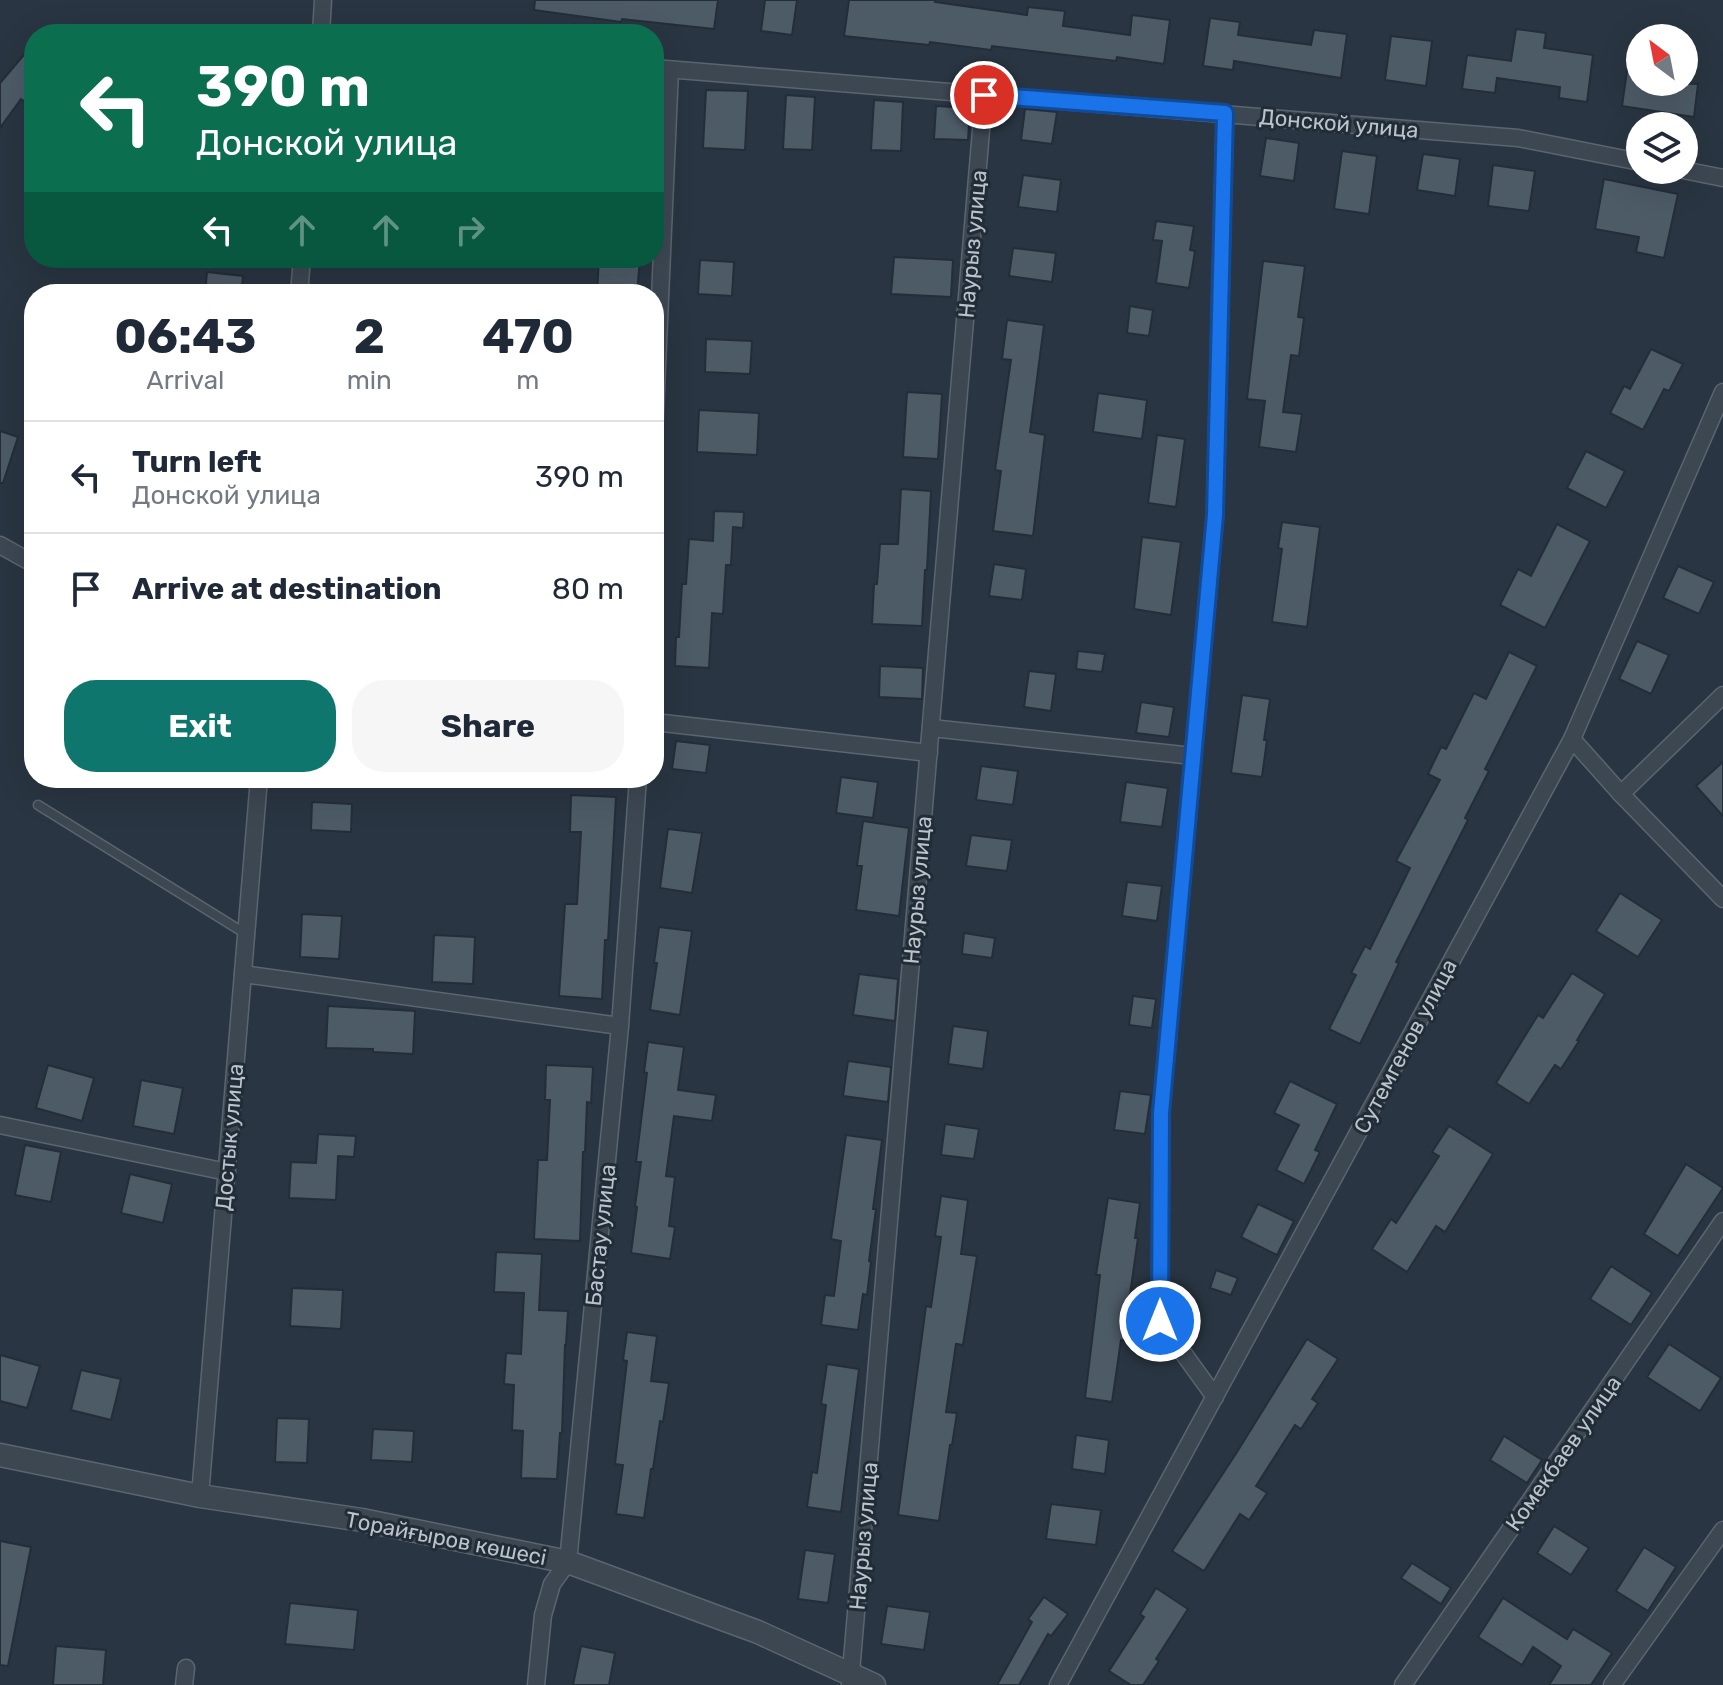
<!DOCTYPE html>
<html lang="en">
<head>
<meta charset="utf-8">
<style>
	:root { --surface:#fff; --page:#f6f6f7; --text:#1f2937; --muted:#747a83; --line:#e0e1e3; --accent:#0f766e }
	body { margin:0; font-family:Rubik,sans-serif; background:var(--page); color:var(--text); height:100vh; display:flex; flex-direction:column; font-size:30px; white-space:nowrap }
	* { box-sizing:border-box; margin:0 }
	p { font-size:26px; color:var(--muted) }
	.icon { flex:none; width:44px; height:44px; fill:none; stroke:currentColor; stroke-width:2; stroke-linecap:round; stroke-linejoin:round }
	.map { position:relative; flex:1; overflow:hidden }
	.side { position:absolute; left:24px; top:284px; width:640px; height:504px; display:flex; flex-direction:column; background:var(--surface); border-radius:32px; box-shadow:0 8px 32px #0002 }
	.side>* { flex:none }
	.banner { position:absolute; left:24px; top:24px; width:640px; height:244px; border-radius:32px; box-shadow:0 8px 32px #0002; background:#0b6e4f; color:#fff; overflow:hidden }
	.needle { width:52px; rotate:328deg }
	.fabs { position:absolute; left:1626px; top:24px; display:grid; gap:16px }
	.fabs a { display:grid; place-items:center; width:72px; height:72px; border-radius:50%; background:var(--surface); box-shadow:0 8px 32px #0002; font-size:40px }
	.pin { position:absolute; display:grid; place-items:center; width:68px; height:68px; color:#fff; margin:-34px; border:4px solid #fff; border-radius:50%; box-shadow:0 2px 8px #0007 }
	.me { position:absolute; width:88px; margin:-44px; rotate:0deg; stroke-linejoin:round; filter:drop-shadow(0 0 6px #0008) }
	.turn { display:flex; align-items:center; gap:28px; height:168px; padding:0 40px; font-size:36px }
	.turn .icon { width:104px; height:104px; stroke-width:2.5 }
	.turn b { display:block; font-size:56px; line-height:68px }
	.lanes { display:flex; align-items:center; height:76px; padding:0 40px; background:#0003; justify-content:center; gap:40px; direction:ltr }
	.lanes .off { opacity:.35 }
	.eta { display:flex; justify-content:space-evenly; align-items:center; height:136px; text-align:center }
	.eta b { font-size:48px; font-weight:700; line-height:56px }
	.primary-button { display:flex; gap:16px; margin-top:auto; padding:16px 40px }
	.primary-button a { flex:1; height:92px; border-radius:32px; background:var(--accent); color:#fff; font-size:32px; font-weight:700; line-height:92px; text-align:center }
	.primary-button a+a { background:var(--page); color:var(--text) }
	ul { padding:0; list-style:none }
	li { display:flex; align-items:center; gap:24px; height:112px; padding:0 40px; border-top:2px solid var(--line) }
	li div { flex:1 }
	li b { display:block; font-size:30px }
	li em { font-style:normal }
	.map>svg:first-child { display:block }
</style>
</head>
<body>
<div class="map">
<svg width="1723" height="1685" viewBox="0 0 1723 1685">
	<rect width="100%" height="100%" fill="#293542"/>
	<!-- building -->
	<g fill="#4d5b67" stroke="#232e39" stroke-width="2">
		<polygon points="535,0 718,0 714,29 622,19 621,22 534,10"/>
		<polygon points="765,0 797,0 792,35 761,31"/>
		<polygon points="849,0 936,0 935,2 1027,15 1028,7 1065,11 1063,26 1130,35 1132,15 1170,20 1164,64 1117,57 1116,61 992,46 991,50 930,42 929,45 844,36"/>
		<polygon points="1210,18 1240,22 1238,35 1311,45 1314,30 1347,34 1341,78 1234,61 1233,70 1203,66"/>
		<polygon points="1516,29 1546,33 1544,48 1593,55 1587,102 1559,98 1560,87 1497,78 1495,93 1462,89 1467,55 1511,61"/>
		<polygon points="1391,36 1432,41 1426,86 1385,80"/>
		<polygon points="34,43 34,95 27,103 21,99 0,128 0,83"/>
		<polygon points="1630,49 1640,50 1640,82 1698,84 1694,117 1622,106"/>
		<polygon points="706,90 748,91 745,150 703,148"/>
		<polygon points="786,95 815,97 812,150 783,149"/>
		<polygon points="874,100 903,102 901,151 871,150"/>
		<polygon points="936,106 970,108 968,140 934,139"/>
		<polygon points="1025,109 1057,112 1052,144 1021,140"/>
		<polygon points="1266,138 1299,143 1294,181 1260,176"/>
		<polygon points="1342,151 1377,156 1369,214 1334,209"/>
		<polygon points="1423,154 1460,159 1455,196 1417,190"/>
		<polygon points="1493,165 1535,171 1529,211 1488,206"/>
		<polygon points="1023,175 1061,180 1057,212 1018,207"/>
		<polygon points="1604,179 1678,194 1664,258 1636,252 1639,237 1595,229"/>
		<polygon points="1156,221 1194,226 1190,250 1195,251 1189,288 1156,283 1162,241 1153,240"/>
		<polygon points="1013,248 1056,253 1052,282 1009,276"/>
		<polygon points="894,257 953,260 951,297 891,294"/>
		<polygon points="599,258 640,258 637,294 597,294"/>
		<polygon points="700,260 734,262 732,296 698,294"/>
		<polygon points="1263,261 1305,266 1298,317 1304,318 1299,356 1291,355 1283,412 1302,414 1296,452 1259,447 1265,401 1247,399"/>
		<polygon points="207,272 243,276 241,294 205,294"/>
		<polygon points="1130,306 1153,310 1149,336 1127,333"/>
		<polygon points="1007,320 1044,325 1030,432 1045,435 1033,536 993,531 1001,471 995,470 1011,360 1002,359"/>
		<polygon points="706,339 752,341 750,374 705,372"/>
		<polygon points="1651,349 1683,364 1669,391 1664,389 1643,430 1610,413 1624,386 1630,389"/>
		<polygon points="907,392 942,394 938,459 903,457"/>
		<polygon points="1098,393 1147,400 1142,439 1093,432"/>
		<polygon points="699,410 759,413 757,455 697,452"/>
		<polygon points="0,431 18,437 3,483 0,483"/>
		<polygon points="1157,435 1185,439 1176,507 1148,503"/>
		<polygon points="1586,451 1625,471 1606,508 1567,488"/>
		<polygon points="901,489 931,491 927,570 925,570 922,626 872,624 874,584 877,584 880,544 898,544"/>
		<polygon points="714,511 744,512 743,528 733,527 731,565 726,565 723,614 712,613 709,668 675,666 676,637 679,637 682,584 686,584 689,539 713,541"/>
		<polygon points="1282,522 1320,527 1307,627 1272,622 1282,549 1278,548"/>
		<polygon points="1557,524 1590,541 1545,628 1500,605 1518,569 1531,576"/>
		<polygon points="1142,537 1181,542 1171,615 1134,609"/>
		<polygon points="994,564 1026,569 1022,600 989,596"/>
		<polygon points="1678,566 1714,582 1699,614 1663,598"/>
		<polygon points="1637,641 1669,655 1651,694 1619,679"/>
		<polygon points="1078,651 1105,654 1102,672 1076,669"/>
		<polygon points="1509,652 1537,666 1485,769 1489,771 1465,818 1468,820 1396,962 1399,963 1360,1044 1329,1029 1356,975 1351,973 1365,946 1370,949 1410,868 1396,861 1440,780 1428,774 1441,747 1446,749 1474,693 1486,699"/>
		<polygon points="880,666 923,668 922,699 879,697"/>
		<polygon points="1029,671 1056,674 1051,711 1024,707"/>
		<polygon points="1242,695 1270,699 1264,740 1267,740 1262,777 1231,773"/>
		<polygon points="1141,702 1174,707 1169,737 1136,733"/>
		<polygon points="676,741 710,745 706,773 672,769"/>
		<polygon points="1723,762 1723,816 1696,786"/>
		<polygon points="981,766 1018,771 1013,805 976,800"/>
		<polygon points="841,777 878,782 873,818 836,813"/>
		<polygon points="1126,782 1168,788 1162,827 1120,822"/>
		<polygon points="571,795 616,797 608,940 605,940 602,999 559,996 565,904 577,904 581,832 570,832"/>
		<polygon points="312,802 352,804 351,832 311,830"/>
		<polygon points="863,821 909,828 899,916 856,910 862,866 857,866"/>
		<polygon points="668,829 702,833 692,893 660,888"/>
		<polygon points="971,835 1012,840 1007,871 966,866"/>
		<polygon points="1127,882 1162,886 1157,921 1122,916"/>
		<polygon points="1620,893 1662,920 1638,957 1596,931"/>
		<polygon points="302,914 342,916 339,959 300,957"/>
		<polygon points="659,927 692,931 680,1015 650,1010 657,963 654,963"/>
		<polygon points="964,933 995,938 992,958 962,954"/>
		<polygon points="434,935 475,937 473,984 432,982"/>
		<polygon points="1572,973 1605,994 1577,1040 1579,1041 1561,1069 1555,1065 1529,1104 1496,1083 1538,1015 1543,1018"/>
		<polygon points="859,974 898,979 895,1021 853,1015"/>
		<polygon points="1133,996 1156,999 1152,1028 1129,1025"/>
		<polygon points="328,1006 415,1011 413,1054 373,1052 373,1049 326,1048"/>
		<polygon points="953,1026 988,1031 983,1069 948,1064"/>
		<polygon points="648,1042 684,1047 678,1090 716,1095 712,1121 674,1116 666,1176 675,1177 669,1226 675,1227 670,1259 631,1253 637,1207 635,1206 641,1162 636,1162 647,1073 644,1072"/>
		<polygon points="848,1061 891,1067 888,1102 843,1096"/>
		<polygon points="48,1065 94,1078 82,1121 36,1108"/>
		<polygon points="546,1065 593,1067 591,1103 587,1102 585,1152 583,1152 580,1241 534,1239 538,1160 547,1160 550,1100 545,1100"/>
		<polygon points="141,1080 183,1088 174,1134 133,1126"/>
		<polygon points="1290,1081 1337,1104 1315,1150 1320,1152 1304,1184 1276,1170 1299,1125 1274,1113"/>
		<polygon points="1120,1091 1151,1095 1145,1134 1114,1130"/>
		<polygon points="945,1124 979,1129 974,1159 941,1155"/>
		<polygon points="1449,1126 1493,1154 1445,1232 1436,1226 1407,1272 1372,1249 1391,1219 1396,1223 1439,1156 1432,1152"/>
		<polygon points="318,1134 356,1136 354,1157 338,1156 336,1200 289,1198 291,1162 316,1163"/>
		<polygon points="846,1135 882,1140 873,1209 876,1209 869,1261 871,1262 867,1295 863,1294 858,1330 821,1325 825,1295 834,1296 841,1241 831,1239"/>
		<polygon points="25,1145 61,1152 51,1202 15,1195"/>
		<polygon points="1686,1164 1723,1188 1678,1256 1644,1234"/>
		<polygon points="130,1174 172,1184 163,1223 121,1213"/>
		<polygon points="941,1196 968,1200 961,1254 977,1256 963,1345 956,1344 946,1412 957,1413 952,1445 950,1445 939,1521 898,1515 926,1306 931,1307 941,1237 935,1236"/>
		<polygon points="1108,1198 1140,1203 1135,1238 1138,1238 1129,1302 1124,1341 1121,1340 1112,1402 1085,1398 1100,1275 1096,1275"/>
		<polygon points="1258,1204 1294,1221 1277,1255 1241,1237"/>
		<polygon points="496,1252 542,1254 539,1310 568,1311 566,1345 565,1345 562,1433 560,1433 557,1479 521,1478 523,1431 512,1430 514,1385 504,1384 506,1353 521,1354 524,1293 494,1292"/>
		<polygon points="1611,1266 1652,1293 1631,1325 1590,1299"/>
		<polygon points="1216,1270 1238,1278 1231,1295 1210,1288"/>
		<polygon points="292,1288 343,1290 341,1329 290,1326"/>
		<polygon points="627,1332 657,1336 651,1381 669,1383 663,1422 660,1421 653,1469 651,1469 644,1518 616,1514 623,1465 615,1464 627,1361 623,1360"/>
		<polygon points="1307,1339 1338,1359 1312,1399 1318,1403 1301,1429 1295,1425 1256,1486 1267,1493 1249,1520 1240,1514 1204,1571 1172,1551 1237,1452"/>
		<polygon points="1669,1344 1721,1378 1700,1411 1647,1377"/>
		<polygon points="0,1355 40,1366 27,1408 0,1401"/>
		<polygon points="827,1364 859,1369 841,1512 807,1507 812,1472 817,1473 826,1405 821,1404"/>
		<polygon points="81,1370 121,1379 111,1420 71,1410"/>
		<polygon points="277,1418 309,1419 307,1463 275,1462"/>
		<polygon points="373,1429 414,1431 412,1462 371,1460"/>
		<polygon points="1076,1435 1109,1440 1105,1474 1072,1469"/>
		<polygon points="1504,1436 1542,1460 1527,1483 1490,1460"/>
		<polygon points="1051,1504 1101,1510 1096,1545 1046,1539"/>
		<polygon points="1554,1526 1589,1548 1571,1575 1537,1553"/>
		<polygon points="0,1541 31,1547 8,1666 0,1665"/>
		<polygon points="1644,1547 1676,1567 1648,1611 1616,1591"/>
		<polygon points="805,1550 835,1554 828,1603 798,1599"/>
		<polygon points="1412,1563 1451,1588 1441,1604 1401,1578"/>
		<polygon points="1156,1588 1188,1609 1156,1659 1159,1661 1143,1685 1131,1685 1109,1671 1144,1617 1140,1614"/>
		<polygon points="1044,1597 1068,1614 1051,1636 1048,1634 1019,1685 997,1685 1032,1622 1028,1619"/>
		<polygon points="1503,1598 1567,1639 1573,1629 1612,1653 1591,1685 1549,1685 1561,1666 1533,1647 1522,1665 1478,1637"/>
		<polygon points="290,1603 358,1610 354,1650 285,1644"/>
		<polygon points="887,1606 930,1612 924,1650 881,1644"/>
		<polygon points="56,1646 106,1650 103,1685 53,1685"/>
		<polygon points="581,1646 615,1653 609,1685 573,1685"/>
	</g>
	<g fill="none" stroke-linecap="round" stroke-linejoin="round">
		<!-- service casing -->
		<g stroke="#5b656f" stroke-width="11">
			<polyline id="service" points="38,805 246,934"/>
		</g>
		<!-- minor casing -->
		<g stroke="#5b656f" stroke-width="19">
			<g id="minor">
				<polyline points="321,34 323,0"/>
				<polyline points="654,68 1518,138 1640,162"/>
				<polyline points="1683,170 1723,178"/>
				<polyline points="299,294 302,258"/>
				<polyline points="654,435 670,70"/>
				<polyline points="0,545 34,564"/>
				<polyline points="654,722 929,753"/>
				<polyline points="931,728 1193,756"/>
				<polyline points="1572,739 1621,794 1723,899"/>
				<polyline points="1621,794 1723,695"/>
				<polyline points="243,974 620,1026"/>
				<polyline points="0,1125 227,1172"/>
				<polyline points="1215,1397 1160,1321 1161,1113 1215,515 1225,113"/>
				<polyline points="200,1496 259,778"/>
				<polyline points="850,1684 984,95"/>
				<polyline points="184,1685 186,1668"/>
				<polyline points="536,1685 543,1615 552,1584 568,1562 620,1026 638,778"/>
				<polyline points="1058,1685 1572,739 1723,392"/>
				<polyline points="1403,1685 1723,1221"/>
				<polyline points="1612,1685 1723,1530"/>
			</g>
		</g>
		<!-- tertiary casing -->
		<g stroke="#5b656f" stroke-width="25">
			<polyline id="tertiary" points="0,1455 200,1496 362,1520 568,1562 758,1632 874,1685"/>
		</g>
		<!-- service -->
		<use href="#service" stroke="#3d4752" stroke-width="8"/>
		<!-- minor -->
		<use href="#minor" stroke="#3d4752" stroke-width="16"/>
		<!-- tertiary -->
		<use href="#tertiary" stroke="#3d4752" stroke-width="22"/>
	</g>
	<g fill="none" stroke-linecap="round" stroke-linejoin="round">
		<!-- route casing -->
		<g stroke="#114b97" stroke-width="20">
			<polyline id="route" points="984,95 1225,113 1215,515 1161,1113 1160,1321"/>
		</g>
		<!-- route -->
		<use href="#route" stroke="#1a73e8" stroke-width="14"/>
	</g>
	<g text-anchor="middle" stroke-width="6" stroke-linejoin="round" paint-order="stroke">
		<!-- street labels -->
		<g font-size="22" fill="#bac2cb" stroke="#212c37">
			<text transform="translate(1339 123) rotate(5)" y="8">Донской улица</text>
			<text transform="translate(972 244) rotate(-85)" y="8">Наурыз улица</text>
			<text transform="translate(917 890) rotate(-85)" y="8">Наурыз улица</text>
			<text transform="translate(1405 1046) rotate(-62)" y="8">Сутемгенов улица</text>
			<text transform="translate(229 1137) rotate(-85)" y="8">Достык улица</text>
			<text transform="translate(600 1235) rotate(-84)" y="8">Бастау улица</text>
			<text transform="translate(1563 1453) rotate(-55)" y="8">Комекбаев улица</text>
			<text transform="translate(863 1536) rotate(-85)" y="8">Наурыз улица</text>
			<text transform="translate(446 1538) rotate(11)" y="8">Торайғыров көшесі</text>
		</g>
	</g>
</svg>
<div class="fabs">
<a><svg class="needle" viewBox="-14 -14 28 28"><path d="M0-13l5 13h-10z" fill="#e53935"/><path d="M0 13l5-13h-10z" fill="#747a83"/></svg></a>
<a><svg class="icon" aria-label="layers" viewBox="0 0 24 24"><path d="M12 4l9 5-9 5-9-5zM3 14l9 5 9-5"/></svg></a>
</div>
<div class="pin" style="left:984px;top:95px;background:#d93025"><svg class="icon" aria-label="arrive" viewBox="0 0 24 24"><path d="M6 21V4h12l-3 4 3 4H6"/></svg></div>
<svg class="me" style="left:1160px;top:1321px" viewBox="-20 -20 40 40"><circle r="17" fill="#1a73e8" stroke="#fff" stroke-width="3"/><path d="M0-11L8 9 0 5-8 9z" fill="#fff"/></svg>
<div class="banner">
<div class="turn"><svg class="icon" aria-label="left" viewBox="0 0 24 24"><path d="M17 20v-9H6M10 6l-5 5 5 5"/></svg><div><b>390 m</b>Донской улица</div></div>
<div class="lanes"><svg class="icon" aria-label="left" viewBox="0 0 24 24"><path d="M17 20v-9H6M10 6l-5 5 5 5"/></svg><svg class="icon off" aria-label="ahead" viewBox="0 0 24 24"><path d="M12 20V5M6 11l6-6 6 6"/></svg><svg class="icon off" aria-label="ahead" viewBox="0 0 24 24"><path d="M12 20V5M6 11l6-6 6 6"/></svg><svg class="icon off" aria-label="right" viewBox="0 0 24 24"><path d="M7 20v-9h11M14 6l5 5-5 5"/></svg></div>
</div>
<section class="side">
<div class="eta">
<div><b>06:43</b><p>Arrival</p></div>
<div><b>2</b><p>min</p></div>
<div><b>470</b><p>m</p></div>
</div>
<ul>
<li><svg class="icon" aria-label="left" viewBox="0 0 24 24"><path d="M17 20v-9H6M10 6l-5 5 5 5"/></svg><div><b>Turn left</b><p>Донской улица</p></div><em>390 m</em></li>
<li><svg class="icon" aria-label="arrive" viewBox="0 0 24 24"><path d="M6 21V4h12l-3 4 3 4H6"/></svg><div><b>Arrive at destination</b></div><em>80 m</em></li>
</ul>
<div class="primary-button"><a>Exit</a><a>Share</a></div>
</section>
</div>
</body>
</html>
